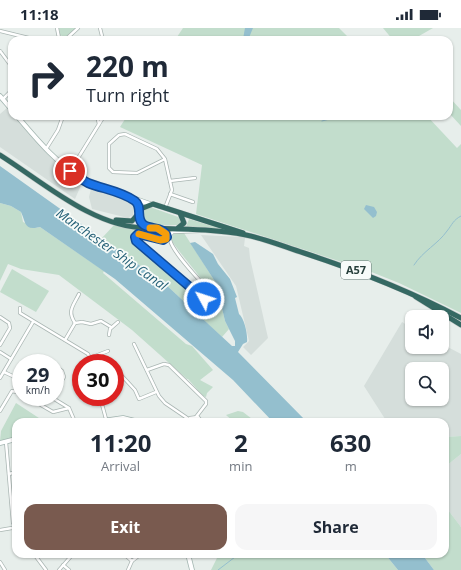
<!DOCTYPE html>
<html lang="en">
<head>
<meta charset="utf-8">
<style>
	:root { --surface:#fff; --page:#f6f6f7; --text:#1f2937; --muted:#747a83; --accent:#795a4f }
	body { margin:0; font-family:"Open Sans",sans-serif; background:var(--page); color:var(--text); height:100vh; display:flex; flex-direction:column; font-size:15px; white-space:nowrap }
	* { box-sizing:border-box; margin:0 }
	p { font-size:13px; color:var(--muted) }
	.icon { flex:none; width:22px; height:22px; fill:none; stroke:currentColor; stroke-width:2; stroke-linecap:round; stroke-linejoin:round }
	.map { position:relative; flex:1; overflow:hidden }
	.details { position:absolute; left:12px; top:390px; width:437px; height:140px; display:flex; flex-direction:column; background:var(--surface); border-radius:12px; box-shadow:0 1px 3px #0004 }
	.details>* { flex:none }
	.hud { position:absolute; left:8px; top:8px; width:445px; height:84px; border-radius:12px; box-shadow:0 1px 3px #0004; background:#fff; color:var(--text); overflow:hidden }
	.controls { position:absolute; left:405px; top:282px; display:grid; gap:8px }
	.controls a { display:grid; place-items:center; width:44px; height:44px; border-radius:8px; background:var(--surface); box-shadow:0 1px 3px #0004; font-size:20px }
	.speed { position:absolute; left:12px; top:326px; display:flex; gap:8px; font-size:20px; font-weight:700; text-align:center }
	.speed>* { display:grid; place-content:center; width:52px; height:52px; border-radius:50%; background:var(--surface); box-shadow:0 1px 3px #0004; line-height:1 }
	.speed small { font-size:10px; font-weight:400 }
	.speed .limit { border:6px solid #d22; background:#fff; color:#111 }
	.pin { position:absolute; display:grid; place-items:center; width:34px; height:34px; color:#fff; margin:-17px; border:2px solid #fff; border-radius:50%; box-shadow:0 1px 4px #0007 }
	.me { position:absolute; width:44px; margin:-22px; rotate:310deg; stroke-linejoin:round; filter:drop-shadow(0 0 3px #0008) }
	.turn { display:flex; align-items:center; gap:14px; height:84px; padding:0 12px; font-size:18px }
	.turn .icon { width:52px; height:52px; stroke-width:2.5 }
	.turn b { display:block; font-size:28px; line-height:34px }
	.eta { display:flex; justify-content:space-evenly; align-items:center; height:68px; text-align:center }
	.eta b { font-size:24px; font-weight:700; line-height:28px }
	.action { display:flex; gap:8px; margin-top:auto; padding:8px 12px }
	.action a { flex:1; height:46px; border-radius:12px; background:var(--accent); color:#fff; font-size:16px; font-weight:700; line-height:46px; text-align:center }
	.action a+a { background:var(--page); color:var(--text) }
	.status { display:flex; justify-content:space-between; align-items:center; height:28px; padding:0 20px; background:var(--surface); direction:ltr }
	.status svg { height:11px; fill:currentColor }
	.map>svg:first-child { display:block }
</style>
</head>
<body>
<div class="status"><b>11:18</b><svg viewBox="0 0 49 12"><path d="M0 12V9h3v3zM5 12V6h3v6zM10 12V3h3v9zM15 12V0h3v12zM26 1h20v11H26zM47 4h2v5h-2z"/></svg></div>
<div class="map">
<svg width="461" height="542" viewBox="0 0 461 542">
	<rect width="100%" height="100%" fill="#e7eeeb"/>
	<!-- built -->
	<g fill="#d5dedb" fill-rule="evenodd">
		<polygon points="7,80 46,124 82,155 75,171 0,119 0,86"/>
		<polygon points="91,161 130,173 135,178 133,187 128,190 92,181 89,169"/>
		<polygon points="201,207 242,209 245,210 244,218 249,220 250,230 268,310 251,327 243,319 249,313 236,258"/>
		<path d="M 402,294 L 412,300 L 412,319 L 442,319 L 442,316 L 461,326 L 461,408 L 445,409 L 445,394 L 387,394 L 364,358 ZM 412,341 L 442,341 L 442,371 L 412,371 Z"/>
		<polygon points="461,426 461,499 445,478 445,439"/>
	</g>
	<!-- green -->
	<g fill="#c2ddcc">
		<polygon points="59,0 76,0 66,10 60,7"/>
		<polygon points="183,0 339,0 351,12 175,12"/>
		<polygon points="383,0 433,0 412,12 393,12"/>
		<polygon points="449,69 461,82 461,98 449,85"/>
		<polygon points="127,88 427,88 457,120 461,116 461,285 399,255 369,243 196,186 202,137 120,99"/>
		<polygon points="0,175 11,178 21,184 23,194 37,200 40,199 104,243 103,245 186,316 192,318 213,342 200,352 213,359 207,365 206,369 203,368 188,351 187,351 132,302 59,247 21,241 8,236 0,253"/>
		<path d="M 150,179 L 181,190 L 182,193 L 180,197 L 149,197 L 143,194 C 142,187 142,182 150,179 Z"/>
		<polygon points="189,191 222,201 223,202 186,199"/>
		<path d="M 115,196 L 162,204 L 165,207 L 165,210 L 137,204 L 133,206 L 132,210 L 205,272 L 208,272 L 211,269 C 211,258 179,226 171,211 L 174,205 L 184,205 L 216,255 L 225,293 L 229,301 L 222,309 L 163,254 L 102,210 Z"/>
		<polygon points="12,241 49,263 36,284 0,264"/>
		<polygon points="55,340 62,347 55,361"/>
		<polygon points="16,375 45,394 16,394 16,409 0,413 1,403"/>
		<polygon points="238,383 243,384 256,394 234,394 226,387"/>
		<polygon points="461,408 461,426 445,439 445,409"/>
		<polygon points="445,478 461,499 461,542 434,542 422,526 445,526"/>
		<polygon points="219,526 385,526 398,542 211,542"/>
	</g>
	<!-- water -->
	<g fill="#94bfce">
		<polygon points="245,0 253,0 248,12 243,11"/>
		<path d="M 0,138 L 163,254 L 232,318 L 235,318 L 235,313 L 225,293 L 216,255 L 190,215 L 195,214 L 213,226 L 218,236 L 230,251 L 237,269 L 235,270 L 239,286 C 244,290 248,306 247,314 L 243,316 L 238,324 L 307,394 L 273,394 L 233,352 L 115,251 L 40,199 C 24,203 26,195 21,184 L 11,178 L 0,175 Z"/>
		<polygon points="366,177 374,179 377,184 376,188 373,190 364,181"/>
		<polygon points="385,526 422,526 434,542 398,542"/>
	</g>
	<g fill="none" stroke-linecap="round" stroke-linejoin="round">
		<!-- stream -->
		<g stroke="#94bfce" stroke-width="1">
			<polyline points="322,93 341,88"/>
			<path d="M 414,237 C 423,223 438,216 447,203 C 452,197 453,192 461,188"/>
			<polyline points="218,542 239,526"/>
		</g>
		<!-- street casing -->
		<g stroke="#aab6b3" stroke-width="4">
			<g id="street">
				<polyline points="57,0 59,10"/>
				<polyline points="100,0 103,12"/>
				<polyline points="0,3 37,12"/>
				<polyline points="54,12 59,10 65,12"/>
				<polyline points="65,12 78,0"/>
				<polyline points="0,23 12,39"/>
				<polyline points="3,71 12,62"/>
				<polyline points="97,88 99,96"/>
				<polyline points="46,121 58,102 63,88"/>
				<polyline points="165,131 137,145 113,144 109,140 109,116 119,107 125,106 157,121 165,131 172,162 165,180"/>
				<polyline points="70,143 104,88"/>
				<polyline points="170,153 195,150"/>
				<polyline points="170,166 193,174"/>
				<polyline points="160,201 166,206 166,211"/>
				<polyline points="173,204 200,203"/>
				<path d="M 170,212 L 137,207 L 135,209 L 136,213 L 204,271 L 209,271 L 210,268 L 208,262 C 199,251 173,225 170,212 C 168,207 173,204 175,201"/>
				<polyline points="20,280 20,285 88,326 92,335"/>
				<polyline points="0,289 9,295 10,300 0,317"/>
				<path d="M 75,295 C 67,283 73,278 79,266"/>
				<polyline points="109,307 110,301 118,294"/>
				<polyline points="65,312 75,295 82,294 91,296 101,293 111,299"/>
				<polyline points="134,316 159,368 165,375 193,394"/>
				<polyline points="0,324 11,331"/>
				<polyline points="90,330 108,323"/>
				<polyline points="42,335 50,335"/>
				<polyline points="55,338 62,343 64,349 55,364"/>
				<polyline points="147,342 164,336 169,337 206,373 206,376 196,389"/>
				<polyline points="4,344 21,352"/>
				<polyline points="123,349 135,362 139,371 156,364"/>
				<polyline points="0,350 33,294"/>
				<polyline points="27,369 53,384 69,380"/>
				<polyline points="51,369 69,380 75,394"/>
				<polyline points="100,369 106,391"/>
				<polyline points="0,383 12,363 21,365"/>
				<polyline points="190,390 198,389 202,394"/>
				<polyline points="6,414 13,495 16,500"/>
				<polyline points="9,446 16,444"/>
				<polyline points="0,502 12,500 15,498"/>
				<polyline points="34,526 46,542"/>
				<polyline points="124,526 132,533"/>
				<polyline points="106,528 107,526"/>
				<polyline points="0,534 5,542"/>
				<polyline points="63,537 69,542"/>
				<polyline points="59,542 73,526"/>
				<polyline points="128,542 132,533 141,526"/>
			</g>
		</g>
		<!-- secondary casing -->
		<g stroke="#a3b6b1" stroke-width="5.5">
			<g id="secondary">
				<polyline points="0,68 12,82"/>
				<path d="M 17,88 C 38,113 59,138 87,154 L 150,176"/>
				<polyline points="130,170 138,176 139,184"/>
				<polyline points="95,394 123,390 139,394"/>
				<polyline points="0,415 16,411"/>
				<polyline points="188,526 192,542"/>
			</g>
		</g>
		<!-- highway casing -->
		<g stroke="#c3c9c8" stroke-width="6">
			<g id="highway">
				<path d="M 0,127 C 43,154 94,200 147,200"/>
				<path d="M 139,185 L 141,194 L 150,200 C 182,201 215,201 246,207 C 266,211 285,219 304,225 C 359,243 410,263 461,290"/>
				<polyline points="116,192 132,193 143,180 153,176 243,205"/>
				<polyline points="178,200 184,195 180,185"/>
				<polyline points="416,269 461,297"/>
			</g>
		</g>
		<!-- street -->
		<use href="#street" stroke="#fff" stroke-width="2.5"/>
		<!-- secondary -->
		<use href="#secondary" stroke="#fff" stroke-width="4"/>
		<!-- highway -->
		<use href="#highway" stroke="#356963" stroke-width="5"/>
	</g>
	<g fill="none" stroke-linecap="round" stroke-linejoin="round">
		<!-- route casing -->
		<g stroke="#114b97" stroke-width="10">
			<path id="route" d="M 70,143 C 76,148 82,152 88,155 C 103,161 121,163 135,173 C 143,179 135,191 144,197 C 152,202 164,198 167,209 L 163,212 L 138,206 L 135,209 L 136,213 L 204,271"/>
		</g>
		<!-- route -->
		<use href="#route" stroke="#1a73e8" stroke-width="7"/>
		<!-- slow -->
		<polyline stroke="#f59e0b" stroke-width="7" points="139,206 160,212 166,211 166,206 157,200 150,200"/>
	</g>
	<g text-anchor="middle" stroke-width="3.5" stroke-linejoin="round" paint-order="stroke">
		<!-- shield labels -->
		<rect fill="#f7fbf9" stroke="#657774" stroke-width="1" x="341" y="233" width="30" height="18" rx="3"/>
		<g font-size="11" font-weight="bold" fill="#273f3b">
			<text x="356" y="246">A57</text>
		</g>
		<!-- water labels -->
		<g font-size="13" font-style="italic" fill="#256177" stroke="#f7fbf9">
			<text transform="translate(112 221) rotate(35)" y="5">Manchester Ship Canal</text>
		</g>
	</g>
</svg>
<div class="controls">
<a><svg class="icon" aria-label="sound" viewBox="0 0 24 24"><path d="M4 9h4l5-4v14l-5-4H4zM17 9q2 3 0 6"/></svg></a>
<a><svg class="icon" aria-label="search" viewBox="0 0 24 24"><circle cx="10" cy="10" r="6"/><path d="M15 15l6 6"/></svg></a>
</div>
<div class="speed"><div>29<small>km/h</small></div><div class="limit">30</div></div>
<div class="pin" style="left:70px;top:143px;background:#d93025"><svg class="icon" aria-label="arrive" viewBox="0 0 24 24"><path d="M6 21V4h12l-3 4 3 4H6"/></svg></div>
<svg class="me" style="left:204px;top:271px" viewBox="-20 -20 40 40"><circle r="17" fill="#1a73e8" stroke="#fff" stroke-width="3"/><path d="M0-11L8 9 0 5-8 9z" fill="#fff"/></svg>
<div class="hud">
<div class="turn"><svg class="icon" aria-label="right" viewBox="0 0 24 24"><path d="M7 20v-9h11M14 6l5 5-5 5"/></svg><div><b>220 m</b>Turn right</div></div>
</div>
<section class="details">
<div class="eta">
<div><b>11:20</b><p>Arrival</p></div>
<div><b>2</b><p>min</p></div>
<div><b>630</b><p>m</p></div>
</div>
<div class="action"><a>Exit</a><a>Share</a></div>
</section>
</div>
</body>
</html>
